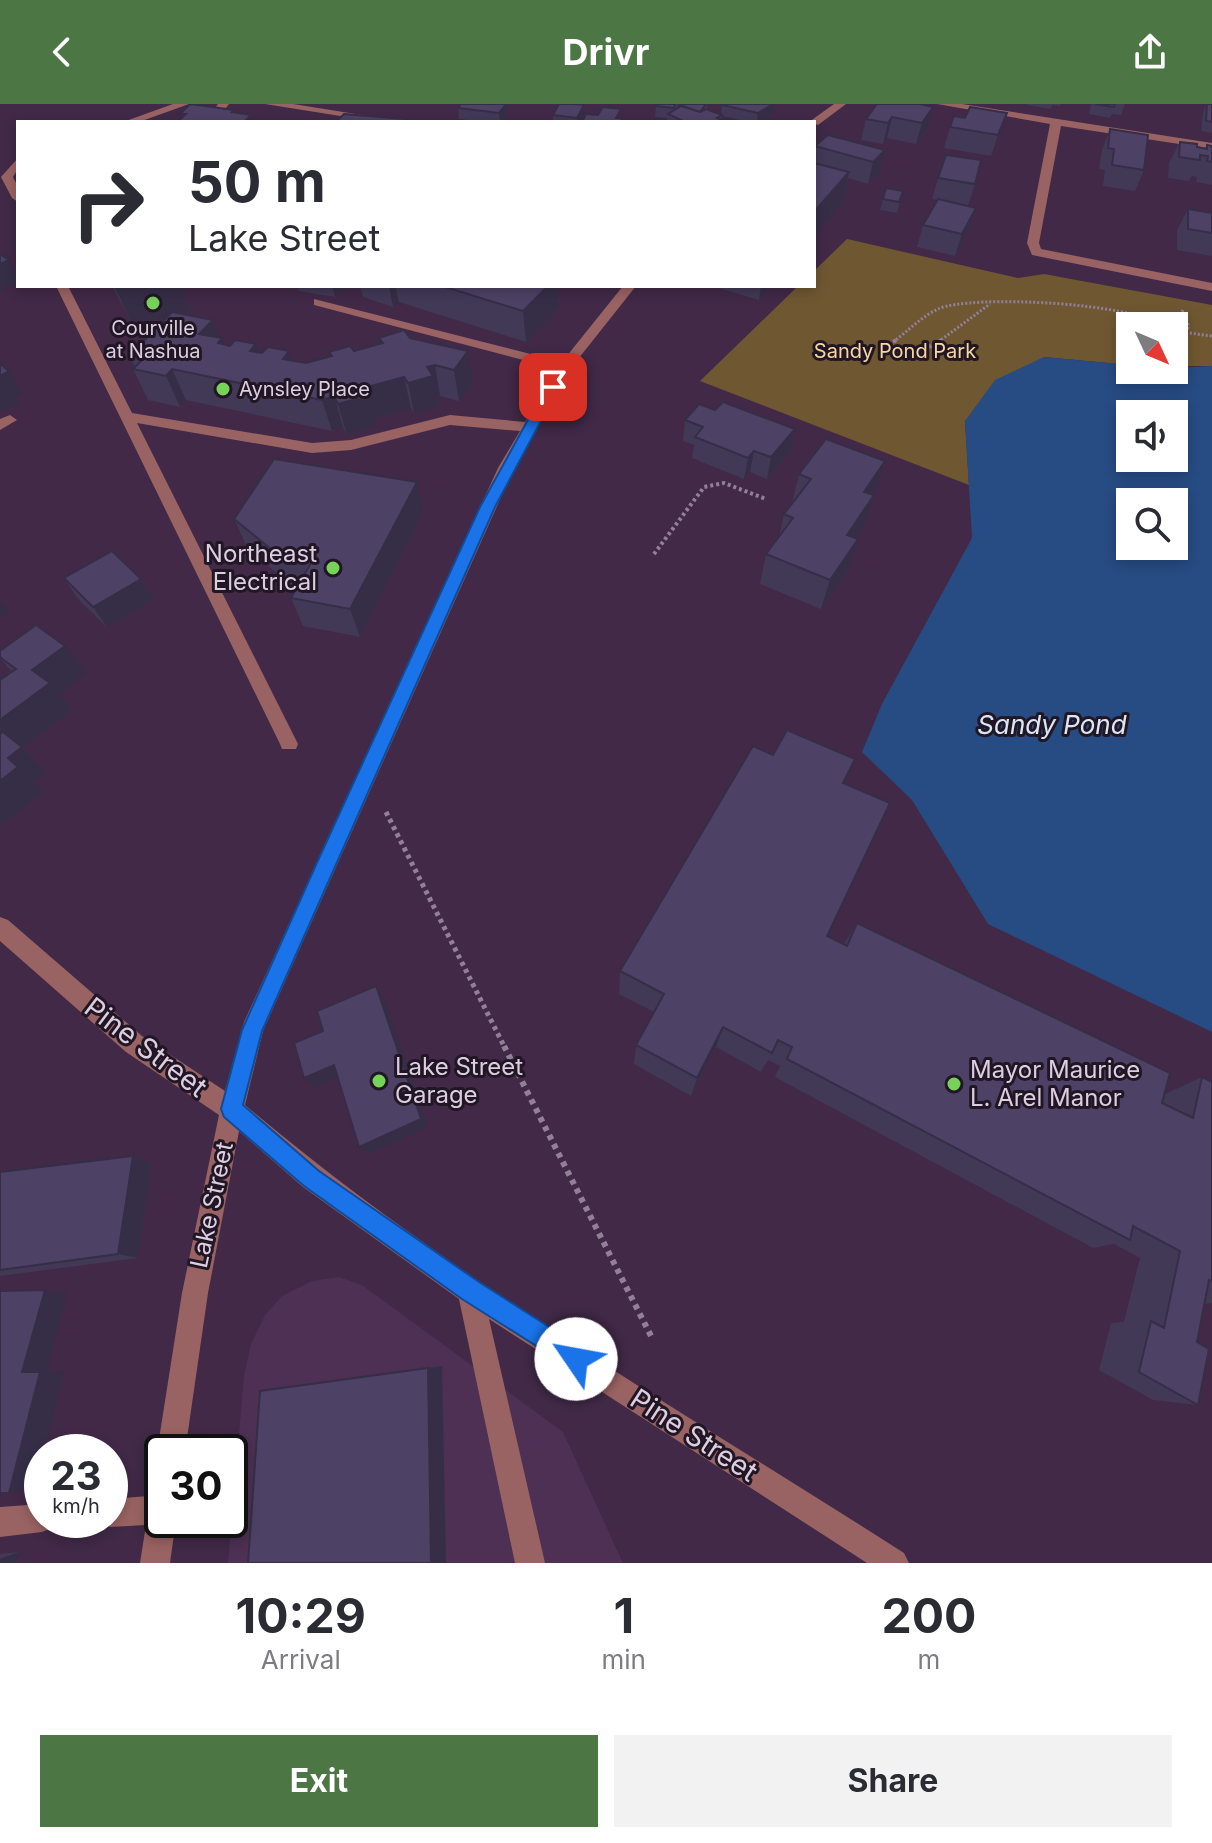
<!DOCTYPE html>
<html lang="en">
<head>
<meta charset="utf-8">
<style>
	:root { --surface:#fff; --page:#f2f2f3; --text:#2b2b33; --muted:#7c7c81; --accent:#4d7645 }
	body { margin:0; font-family:Inter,sans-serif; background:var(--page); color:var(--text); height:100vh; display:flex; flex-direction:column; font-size:30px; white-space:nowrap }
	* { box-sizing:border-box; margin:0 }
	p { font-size:26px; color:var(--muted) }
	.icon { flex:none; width:44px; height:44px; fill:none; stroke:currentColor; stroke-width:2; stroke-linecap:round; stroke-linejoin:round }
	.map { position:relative; height:1459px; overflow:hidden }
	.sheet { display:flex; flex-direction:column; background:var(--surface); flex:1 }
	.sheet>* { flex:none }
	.banner { position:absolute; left:16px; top:16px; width:800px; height:168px; border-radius:0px; box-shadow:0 4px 12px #0003; background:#fff; color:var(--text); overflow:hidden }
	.needle { width:52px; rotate:134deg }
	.fabs { position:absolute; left:1116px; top:208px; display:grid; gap:16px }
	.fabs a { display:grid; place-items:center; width:72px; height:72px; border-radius:0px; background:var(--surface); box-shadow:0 4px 12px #0003; font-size:40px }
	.speed { position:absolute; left:24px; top:1330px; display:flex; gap:16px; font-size:40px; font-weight:700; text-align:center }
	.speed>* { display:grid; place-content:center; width:104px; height:104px; border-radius:50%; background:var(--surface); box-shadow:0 4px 12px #0003; line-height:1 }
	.speed small { font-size:20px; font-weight:400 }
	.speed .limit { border:4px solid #111; border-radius:12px; background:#fff; color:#111 }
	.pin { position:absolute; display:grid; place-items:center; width:68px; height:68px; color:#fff; margin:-34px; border-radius:16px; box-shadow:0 4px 12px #0006 }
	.me { position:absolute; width:88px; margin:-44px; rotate:303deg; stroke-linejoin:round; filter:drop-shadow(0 0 6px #0008) }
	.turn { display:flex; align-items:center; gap:28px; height:168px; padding:0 40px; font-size:36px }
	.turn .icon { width:104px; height:104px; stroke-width:2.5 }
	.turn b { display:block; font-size:56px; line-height:68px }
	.eta { display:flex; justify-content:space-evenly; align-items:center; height:136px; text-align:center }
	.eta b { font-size:48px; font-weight:700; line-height:56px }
	.primary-button { display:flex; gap:16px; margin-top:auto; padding:16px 40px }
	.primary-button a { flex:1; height:92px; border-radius:0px; background:var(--accent); color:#fff; font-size:32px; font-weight:700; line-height:92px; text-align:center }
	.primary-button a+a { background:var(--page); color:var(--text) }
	header { display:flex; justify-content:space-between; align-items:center; height:104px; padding:0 40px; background:var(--accent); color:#fff; font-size:36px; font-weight:700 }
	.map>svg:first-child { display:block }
</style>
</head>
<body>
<header><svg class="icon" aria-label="back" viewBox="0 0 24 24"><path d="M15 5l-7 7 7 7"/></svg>Drivr<svg class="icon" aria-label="share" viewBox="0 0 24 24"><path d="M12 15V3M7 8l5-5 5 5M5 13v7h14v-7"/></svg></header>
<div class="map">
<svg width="1212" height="1459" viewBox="0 0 1212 1459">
	<rect width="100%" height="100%" fill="#412947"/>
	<!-- built -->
	<polygon fill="#4d3054" points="339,1173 362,1181 563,1328 623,1459 228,1459 244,1271 251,1240 265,1211 282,1192 312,1177"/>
	<!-- green -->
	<polygon fill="#6f5731" points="847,135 1018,174 1044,170 1212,201 1212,262 1174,262 1174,222 1130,222 1130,261 1044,253 965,317 969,381 700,277 798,182 814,182 814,167"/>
	<!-- water -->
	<path fill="#274b83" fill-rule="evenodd" d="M 1044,253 L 1130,261 L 1130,266 L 1212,262 L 1212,928 L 988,820 L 912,696 L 862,648 L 882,600 L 972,434 L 965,317 L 995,276 ZM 1130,310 L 1174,310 L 1174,354 L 1130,354 ZM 1130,398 L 1174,398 L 1174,442 L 1130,442 Z"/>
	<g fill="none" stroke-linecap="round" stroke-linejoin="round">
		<!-- path-far3 -->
		<g stroke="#938098" stroke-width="3" stroke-dasharray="2 2" stroke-linecap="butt">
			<polyline points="1183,206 1181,210 1189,222 1186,227"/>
			<polyline points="1155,216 1170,210 1181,210"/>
			<polyline points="1174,227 1212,232"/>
			<path d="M 893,238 C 907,228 922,212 938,205 C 971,190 1135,199 1162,222"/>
			<polyline points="938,238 990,200"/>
		</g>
		<!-- path-far2 -->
		<g stroke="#938098" stroke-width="4" stroke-dasharray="3 3" stroke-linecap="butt">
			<polyline points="896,236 892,239 891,247 897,252 919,248 942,236"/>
			<polyline points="654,450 704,383 724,379 766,395"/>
		</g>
		<!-- path-far1 -->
		<polyline stroke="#938098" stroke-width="5" stroke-dasharray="4 4" stroke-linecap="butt" points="386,708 505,944"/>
		<!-- path -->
		<polyline stroke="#938098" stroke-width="6" stroke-dasharray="5 5" stroke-linecap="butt" points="504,942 651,1232"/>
		<!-- minor -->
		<g fill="#9a6363" fill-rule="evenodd">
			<polygon points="173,0 189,0 139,18 123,18"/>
			<polygon points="218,0 229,0 215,18 204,18"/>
			<polygon points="265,0 293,0 406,18 378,18"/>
			<polygon points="834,0 846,0 818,21 809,18"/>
			<polygon points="937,0 962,0 1212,39 1212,45 1061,22 1039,139 1041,145 1212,179 1212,187 1032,151 1027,139 1050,20"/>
			<polygon points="18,54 18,65 13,73 18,83 18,98 12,94 1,73"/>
			<path d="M 56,182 L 68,182 L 132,309 L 312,339 L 351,336 L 450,311 L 525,318 L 557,265 L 314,201 L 314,195 L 562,258 L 623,182 L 636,182 L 571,264 L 514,364 L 263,927 L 245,1001 C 448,1173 681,1306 904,1449 L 909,1459 L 867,1459 L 489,1215 L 545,1459 L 515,1459 L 459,1195 L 303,1083 L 239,1027 L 208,1189 L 185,1348 L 162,1348 L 161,1358 L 157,1348 L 182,1189 L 219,1011 L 126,948 L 0,837 L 0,813 L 8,816 L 142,932 L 225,987 L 244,918 L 498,364 L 520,327 L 450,321 L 351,346 L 312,349 L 137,319 L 298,640 L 296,645 L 282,645 L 280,640 Z"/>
			<polygon points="10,311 17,316 0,326 0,315"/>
			<polygon points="162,1391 162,1416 176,1416 170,1459 140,1459 146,1421 110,1423 98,1416 110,1416 110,1395"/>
			<polygon points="42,1400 42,1416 56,1416 52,1424 42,1428 0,1433 0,1403"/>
		</g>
	</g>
	<!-- wall -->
	<g fill="#423957">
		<polygon points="678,0 677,5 707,0 707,5 721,10 722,1 724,0 775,0 774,9 760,18 749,18 722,12 722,16 729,18 667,18 667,14 655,13 656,2"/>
		<polygon points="1028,0 1061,0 1060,2 1052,1 1051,5 1027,1"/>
		<polygon points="1091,0 1125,0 1121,11 1112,10 1110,14 1089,10"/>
		<polygon points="1206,0 1212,0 1212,29 1201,27 1203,8"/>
		<polygon points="584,1 584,12 581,18 553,18 553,11"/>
		<polygon points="933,3 928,24 916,40 887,34 883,40 861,36 866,15"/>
		<polygon points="458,4 510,6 501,18 485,18 459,15"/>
		<polygon points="950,23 1000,30 991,52 944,44"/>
		<polygon points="1110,25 1144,66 1135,87 1103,82 1105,66 1099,65 1102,46"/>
		<polygon points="1180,38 1205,44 1207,41 1212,42 1212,81 1196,78 1197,73 1192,72 1189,77 1168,74 1169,59"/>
		<polygon points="815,42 885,46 880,67 868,80 848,74 842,99 814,132 814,51"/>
		<polygon points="938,74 975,80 968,101 976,104 969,125 955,152 917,143 923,121 937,96 932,95"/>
		<polygon points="903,87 897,109 880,106 883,95"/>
		<polygon points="1188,105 1212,109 1212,152 1177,146 1177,126"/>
		<polygon points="112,182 186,182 182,186 191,208 182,210 213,216 220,234 224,241 230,242 256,240 259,248 262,249 289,247 292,257 306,259 330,252 329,248 354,247 381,239 379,234 410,234 473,278 459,297 440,292 437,293 439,303 414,310 411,304 374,315 376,322 347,331 343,323 332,327 186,296 180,303 148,296 133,265 135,263 129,252 167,213 133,221"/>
		<polygon points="298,182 345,182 335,193 299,187"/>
		<polygon points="360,182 558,182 559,204 526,238 399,198 393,203 363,193"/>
		<polygon points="712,182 771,182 759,196"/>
		<polygon points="715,306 795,325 790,347 767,375 750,368 744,375 692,354 694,341 683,337 685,316"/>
		<polygon points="799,370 876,387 873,391 874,391 865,421 856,434 849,465 821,505 760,480 766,450 779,433 784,410 792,399"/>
		<polygon points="423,409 360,533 303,522 291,494 296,484 294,483 248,445 234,415"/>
		<polygon points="64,474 141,475 154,495 107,523 78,495"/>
		<polygon points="0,547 87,570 60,591 73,606 23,644 47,669 34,679 44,688 0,722 0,576 12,568 0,554"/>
		<polygon points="845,680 827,832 844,840 857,819 1165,990 1202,973 1212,978 1212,1199 1204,1200 1197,1238 1198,1301 1153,1296 1099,1266 1111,1219 1124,1218 1140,1154 1114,1140 1093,1144 775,973 780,962 768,956 761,968 716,943 691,992 634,960 636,941 654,908 619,890 620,867"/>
		<polygon points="133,1052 151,1059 138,1154 0,1172 0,1068"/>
		<polygon points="19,1448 0,1459 0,1450"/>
	</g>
	<!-- shaded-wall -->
	<g fill="#362e47">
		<polygon points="506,0 509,0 510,6 501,18 500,18 499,9"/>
		<polygon points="773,0 775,0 774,9 760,18 757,18 758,9"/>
		<polygon points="584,1 584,12 581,18 577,18 577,14"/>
		<polygon points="933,3 928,24 916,40 922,19"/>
		<polygon points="1007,9 1000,30 991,52 998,31"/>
		<polygon points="892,13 887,34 883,40 888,19"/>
		<polygon points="885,46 880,67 868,80 873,58"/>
		<polygon points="849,68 842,99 814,132 814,108"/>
		<polygon points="976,104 969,125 955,152 962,130"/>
		<polygon points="9,156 18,173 18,179 0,187 0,160"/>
		<polygon points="114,182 186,182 182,186 191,208 133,221"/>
		<polygon points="332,182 345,182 335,193"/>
		<polygon points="389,182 395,182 399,198 393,203"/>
		<polygon points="548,182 558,182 559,204 526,238 523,207"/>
		<polygon points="761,182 771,182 759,196"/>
		<polygon points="213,216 221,236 222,234 234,266 199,230"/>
		<polygon points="256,240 267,271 250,247"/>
		<polygon points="289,247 299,279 283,255"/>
		<polygon points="468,247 473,278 459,297 454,266"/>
		<polygon points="435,261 440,292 437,293 439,303 414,310 408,279 427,263"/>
		<polygon points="172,265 186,296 180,303 166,272"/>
		<polygon points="9,267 22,289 15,293 19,299 0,308 0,272"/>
		<polygon points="404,273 411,304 374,315 376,322 347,331 338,300 364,284"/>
		<polygon points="334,292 343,323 332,327 322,296"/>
		<polygon points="795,325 790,347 767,375 771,353"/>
		<polygon points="754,347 750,368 744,375 748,354"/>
		<polygon points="885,357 876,387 855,418 864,388"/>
		<polygon points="417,378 423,409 360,533 350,505"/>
		<polygon points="874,391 865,421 838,461 847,431"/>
		<polygon points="858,435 849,465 821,505 830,476"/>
		<polygon points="141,475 154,495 107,523 93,503"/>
		<polygon points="0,497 9,507 0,512"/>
		<polygon points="65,542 87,570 60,591 73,606 23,644 47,669 34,679 44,688 0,722 0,616 32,566"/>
		<polygon points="376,882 384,895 428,1023 368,1050 359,1043"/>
		<polygon points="723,923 716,943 691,992 697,974"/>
		<polygon points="334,961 344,971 315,983 304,974"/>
		<polygon points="133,1052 151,1059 138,1154 118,1150"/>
		<polygon points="45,1186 67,1188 47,1267 22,1268"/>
		<polygon points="442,1262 446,1459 431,1459 428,1264"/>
		<polygon points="64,1267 44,1348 42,1348 42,1357 36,1382 9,1389 40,1268"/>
		<polygon points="19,1448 17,1459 0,1459 0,1455"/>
	</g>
	<!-- building -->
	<g fill="#4d4265" stroke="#362e47" stroke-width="2">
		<polygon points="190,0 234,6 232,8 251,11 246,16 254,17 177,18 186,10 180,10"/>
		<polygon points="461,0 506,0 499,9 458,4"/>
		<polygon points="559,0 573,0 584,1 577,14 553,11"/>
		<polygon points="656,0 675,0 674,4 656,2"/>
		<polygon points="683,0 706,0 700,8 682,2"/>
		<polygon points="724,0 773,0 758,9 722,1"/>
		<polygon points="877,0 920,0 933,3 922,19 892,13 888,19 866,15"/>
		<polygon points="1095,0 1115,0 1114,3"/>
		<polygon points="1207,0 1212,0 1212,18 1206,17"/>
		<polygon points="681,2 700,8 706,5 722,11 717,14 729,18 685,18 668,10"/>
		<polygon points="603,3 621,5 616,14 622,14 620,18 582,18 586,10 598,11"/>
		<polygon points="970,3 1007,9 998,31 950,23 954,12 965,14"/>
		<polygon points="344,10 405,15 402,18 336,18"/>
		<polygon points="1110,25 1148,31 1144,66 1112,61 1114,45 1108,44"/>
		<polygon points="828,31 885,46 873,58 815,42"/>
		<polygon points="1180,38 1197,40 1197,43 1207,45 1207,41 1212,42 1212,58 1207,57 1208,52 1200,51 1200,56 1179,53"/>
		<polygon points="946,51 981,56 975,80 938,74"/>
		<polygon points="814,59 849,68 814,108"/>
		<polygon points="886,84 903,87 899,98 883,95"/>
		<polygon points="938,95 976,104 962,130 923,121"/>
		<polygon points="1188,105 1212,109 1212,129 1188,125"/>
		<polygon points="0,150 9,156 0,160"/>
		<polygon points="442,182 548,182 523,207"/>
		<polygon points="172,208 213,216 199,230 222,234 218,239 230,242 235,236 256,240 250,247 262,249 268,243 289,247 283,255 306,259 332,252 329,248 350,242 354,247 383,239 379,234 404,226 410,234 468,247 454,266 435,261 427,263 433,272 408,279 404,273 364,284 368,292 338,300 334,292 322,296 172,265 166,272 133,265 143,255 129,252"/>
		<polygon points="0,260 9,267 0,272"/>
		<polygon points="723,298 795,325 771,353 754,347 748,354 695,333 703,323 685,316 699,300 715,306"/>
		<polygon points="826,335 885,357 864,388 874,391 847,431 858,435 830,476 766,450 793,414 784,410 811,375 799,370"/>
		<polygon points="274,355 417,378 350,505 291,494 311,459 282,454 234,415"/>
		<polygon points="112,447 141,475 93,503 64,474"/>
		<polygon points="36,521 65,542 32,566 50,579 0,616 0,576 16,565 0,553 0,547"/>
		<polygon points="787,626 855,655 843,679 890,699 827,832 847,842 857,819 1170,969 1162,999 1193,1014 1202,973 1212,978 1212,1177 1209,1176 1197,1238 1209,1245 1198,1301 1139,1268 1151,1217 1164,1224 1180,1147 1133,1122 1130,1136 787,955 792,943 778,936 772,949 723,923 697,974 636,941 664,890 620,867 753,642 773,651"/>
		<polygon points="3,628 22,643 8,654 18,663 0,677 0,630"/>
		<polygon points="376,882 421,1015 359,1043 334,961 304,974 294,939 323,927 317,907"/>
		<polygon points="133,1052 118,1150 0,1166 0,1068"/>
		<polygon points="45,1186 22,1268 40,1268 9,1389 0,1389 0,1187"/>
		<polygon points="428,1264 431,1459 248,1459 260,1287"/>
	</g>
	<!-- route -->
	<polygon fill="#1a73e8" stroke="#114b97" stroke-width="2" points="553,279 559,283 495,403 262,927 243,1001 319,1067 479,1178 585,1246 589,1255 585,1263 576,1267 462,1195 304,1082 224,1013 221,1005 242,926 320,752 480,403 546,283"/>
	<!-- markers -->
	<g fill="#77d25a" stroke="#211724" stroke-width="3">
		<circle cx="153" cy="199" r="8"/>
		<circle cx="223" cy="285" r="8"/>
		<circle cx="333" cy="464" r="8"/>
		<circle cx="379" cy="977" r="8"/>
		<circle cx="954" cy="980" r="8"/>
	</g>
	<g text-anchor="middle" stroke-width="6" stroke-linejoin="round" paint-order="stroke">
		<!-- far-poi labels -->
		<g font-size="20" fill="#dccde0" stroke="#211724">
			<text x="153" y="231">Courville<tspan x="153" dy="23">at Nashua</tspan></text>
			<text x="239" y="292" text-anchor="start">Aynsley Place</text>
		</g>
		<!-- far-park labels -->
		<g font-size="20" fill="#f8d6a0" stroke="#211724">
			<text x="895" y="254">Sandy Pond Park</text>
		</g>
		<!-- poi labels -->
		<g font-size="24" fill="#dccde0" stroke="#211724" text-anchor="start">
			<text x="317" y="458" text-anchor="end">Northeast<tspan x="317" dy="28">Electrical</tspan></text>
			<text x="395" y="971">Lake Street<tspan x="395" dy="28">Garage</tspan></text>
			<text x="970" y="974">Mayor Maurice<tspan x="970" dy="28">L. Arel Manor</tspan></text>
		</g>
		<!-- street labels -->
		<g font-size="24" fill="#dccde0" stroke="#211724">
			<text transform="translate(212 1101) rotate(-78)" y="8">Lake Street</text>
		</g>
		<!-- water labels -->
		<g font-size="26" font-style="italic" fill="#dae5f6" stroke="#211724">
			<text x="1052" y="630">Sandy Pond</text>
		</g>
		<!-- near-street labels -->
		<g font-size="28" fill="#dccde0" stroke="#211724">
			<text transform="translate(146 943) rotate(37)" y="10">Pine Street</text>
			<text transform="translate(694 1331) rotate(33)" y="10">Pine Street</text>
		</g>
	</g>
</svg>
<div class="fabs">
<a><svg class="needle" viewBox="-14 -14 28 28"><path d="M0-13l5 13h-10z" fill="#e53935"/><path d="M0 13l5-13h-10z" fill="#7c7c81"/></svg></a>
<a><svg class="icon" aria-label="sound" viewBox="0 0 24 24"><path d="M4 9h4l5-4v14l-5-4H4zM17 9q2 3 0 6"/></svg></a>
<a><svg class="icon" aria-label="search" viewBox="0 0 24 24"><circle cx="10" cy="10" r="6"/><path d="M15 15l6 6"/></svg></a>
</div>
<div class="speed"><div>23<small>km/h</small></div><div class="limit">30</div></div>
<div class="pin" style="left:553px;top:283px;background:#d93025"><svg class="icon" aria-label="arrive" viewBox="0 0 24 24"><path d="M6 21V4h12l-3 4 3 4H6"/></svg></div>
<svg class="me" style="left:576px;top:1255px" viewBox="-20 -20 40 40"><circle r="19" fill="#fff"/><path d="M0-13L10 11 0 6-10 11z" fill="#1a73e8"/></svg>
<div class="banner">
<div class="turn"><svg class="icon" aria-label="right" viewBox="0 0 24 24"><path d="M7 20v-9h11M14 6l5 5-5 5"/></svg><div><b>50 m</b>Lake Street</div></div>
</div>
</div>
<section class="sheet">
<div class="eta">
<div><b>10:29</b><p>Arrival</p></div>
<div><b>1</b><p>min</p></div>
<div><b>200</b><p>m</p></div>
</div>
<div class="primary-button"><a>Exit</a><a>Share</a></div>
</section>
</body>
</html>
